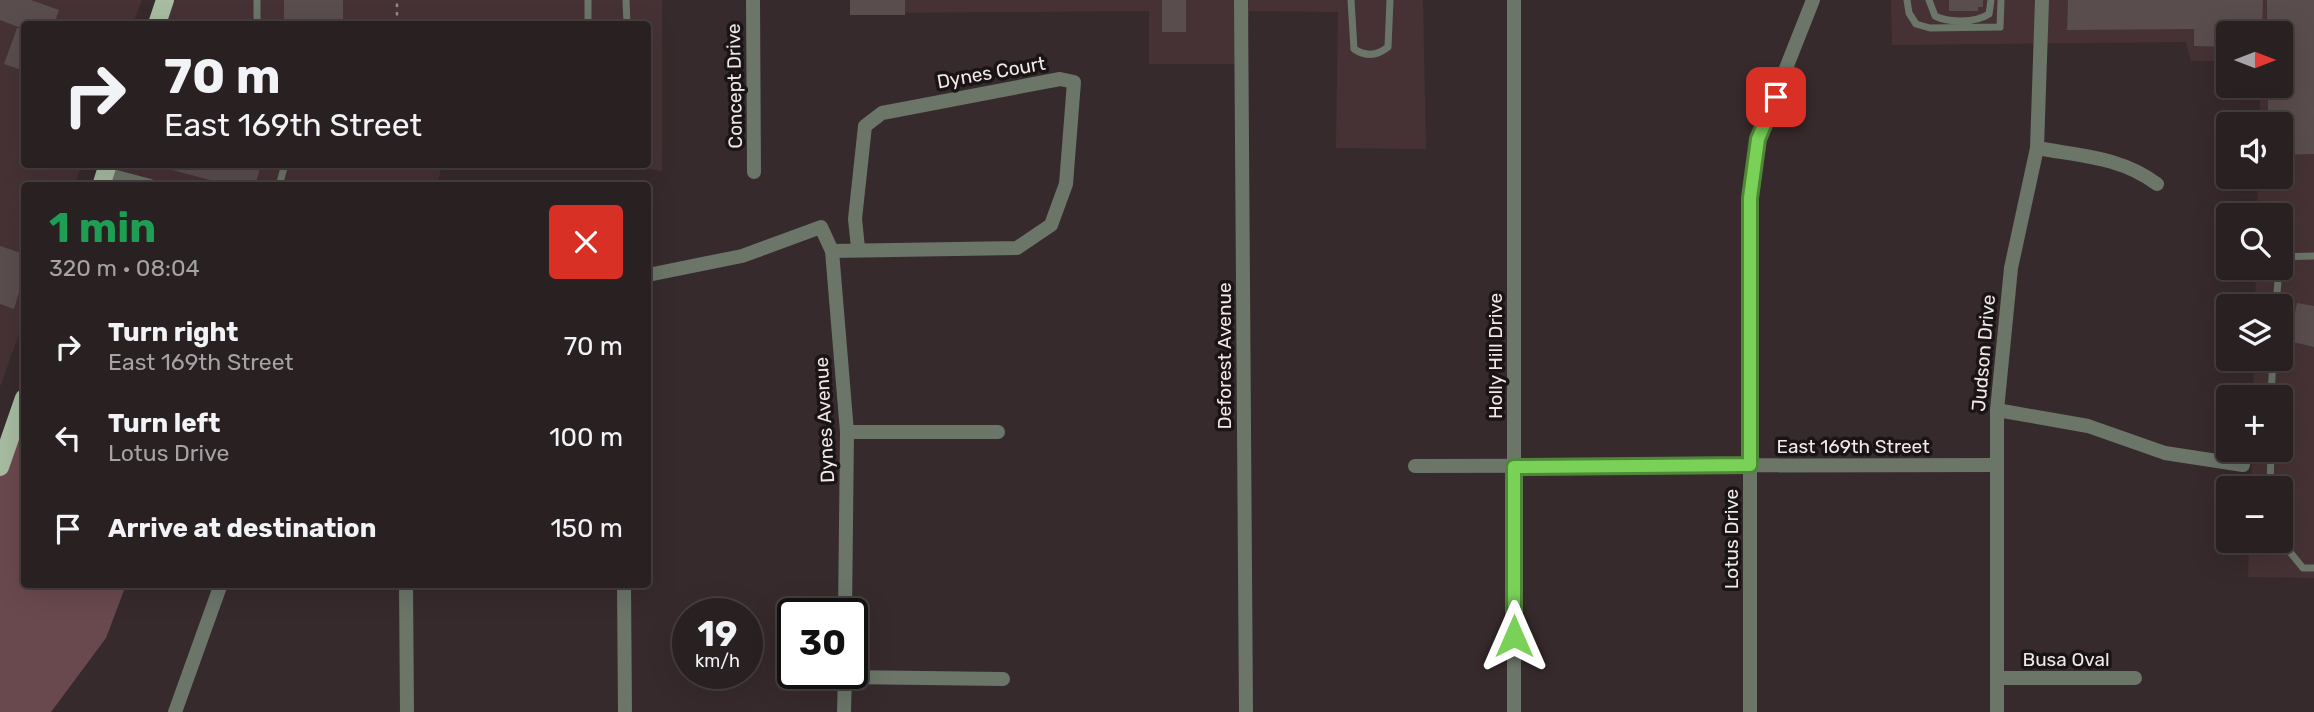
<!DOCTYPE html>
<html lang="en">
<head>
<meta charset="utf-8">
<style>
	:root { --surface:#292021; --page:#31282a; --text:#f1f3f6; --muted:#a5a3a5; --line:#453e3f }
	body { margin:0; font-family:Rubik,sans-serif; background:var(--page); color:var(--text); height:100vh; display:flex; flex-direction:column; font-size:26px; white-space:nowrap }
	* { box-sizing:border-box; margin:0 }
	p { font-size:23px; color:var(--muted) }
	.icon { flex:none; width:38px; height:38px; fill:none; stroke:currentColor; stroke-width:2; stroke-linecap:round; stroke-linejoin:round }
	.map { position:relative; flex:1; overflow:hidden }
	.panel { position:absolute; left:21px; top:182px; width:630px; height:406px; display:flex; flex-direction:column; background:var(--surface); border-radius:7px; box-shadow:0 7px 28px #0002,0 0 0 2px var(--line) }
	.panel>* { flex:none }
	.hud { position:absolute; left:21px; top:21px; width:630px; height:147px; border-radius:7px; box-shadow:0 7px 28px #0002,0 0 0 2px var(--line); background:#292021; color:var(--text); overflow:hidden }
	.needle { width:46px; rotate:90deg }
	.controls { position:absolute; left:2216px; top:21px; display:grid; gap:14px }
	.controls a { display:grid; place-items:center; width:77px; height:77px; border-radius:7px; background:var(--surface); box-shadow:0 7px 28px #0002,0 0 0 2px var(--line); font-size:35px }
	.speed { position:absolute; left:672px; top:598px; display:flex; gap:14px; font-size:35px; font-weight:700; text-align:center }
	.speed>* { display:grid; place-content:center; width:91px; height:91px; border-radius:50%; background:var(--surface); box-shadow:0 7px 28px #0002,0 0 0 2px var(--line); line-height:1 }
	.speed small { font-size:18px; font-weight:400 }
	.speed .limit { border:4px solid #111; border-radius:10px; background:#fff; color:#111 }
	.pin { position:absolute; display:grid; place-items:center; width:60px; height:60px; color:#fff; margin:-30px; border-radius:14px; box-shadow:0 4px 10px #0006 }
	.me { position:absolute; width:77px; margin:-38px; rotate:0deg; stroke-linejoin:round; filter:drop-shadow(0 0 5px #0008) }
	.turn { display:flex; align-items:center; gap:24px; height:147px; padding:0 28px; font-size:32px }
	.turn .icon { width:91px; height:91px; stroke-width:2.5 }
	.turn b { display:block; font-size:49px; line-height:60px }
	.round { display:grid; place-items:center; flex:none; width:74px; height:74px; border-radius:7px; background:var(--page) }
	.headline { display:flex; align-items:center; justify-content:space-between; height:119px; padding:0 28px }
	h1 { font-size:42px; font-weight:700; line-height:52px; color:#1e9e55 }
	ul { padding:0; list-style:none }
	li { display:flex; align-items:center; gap:21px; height:91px; padding:0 28px }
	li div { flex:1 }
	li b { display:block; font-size:26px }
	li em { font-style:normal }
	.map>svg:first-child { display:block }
</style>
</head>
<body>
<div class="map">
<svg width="2314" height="712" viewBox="0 0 2314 712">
	<rect width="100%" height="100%" fill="#372a2c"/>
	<!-- built -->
	<g fill="#463235">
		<polygon points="0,0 142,0 133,24 24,24 24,164 82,165 74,185 24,186 24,320 0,387"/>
		<polygon points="165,0 662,0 662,171 627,165 648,164 648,24 157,24"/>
		<polygon points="850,0 1423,0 1426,149 1336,148 1338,12 1249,11 1246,64 1149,64 1149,11 850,13"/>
		<polygon points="1891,0 2314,0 2314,578 2248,577 2249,541 2280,541 2280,488 2251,488 2252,450 2280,450 2280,397 2253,397 2254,359 2280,359 2280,306 2255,306 2256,268 2280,268 2280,215 2257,215 2258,177 2280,177 2280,124 2260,124 2260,86 2280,86 2280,33 2228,33 2228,61 2191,61 2186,42 1892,45"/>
		<polygon points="108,165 442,165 437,185 101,186"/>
	</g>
	<!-- green -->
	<polygon fill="#6a494e" points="24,400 24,584 126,585 106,638 51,712 0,712 0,467"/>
	<!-- building -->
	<g fill="#5a4d4e">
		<polygon points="0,0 31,0 59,10 54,24 24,24 24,29 0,20"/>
		<rect x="284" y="0" width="59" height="24"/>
		<rect x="850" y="0" width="55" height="15"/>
		<rect x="1162" y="0" width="24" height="32"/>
		<polygon points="1949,0 1983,0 1983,7 1978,7 1978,11 1949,11"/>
		<polygon points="2068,0 2263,0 2262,33 2228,33 2228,47 2194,46 2194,29 2067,30"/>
		<polygon points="2267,0 2314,0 2314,154 2280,155 2280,124 2268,124 2268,86 2280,86 2280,33 2267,33"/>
		<polygon points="17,28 24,30 24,71 4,64"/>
		<polygon points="169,164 261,164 255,186 233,186 168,169"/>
		<polygon points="0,246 24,254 24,275 14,309 0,304"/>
		<polygon points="2297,303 2314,306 2314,347 2289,341"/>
	</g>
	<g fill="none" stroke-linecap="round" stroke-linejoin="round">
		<!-- path -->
		<polyline stroke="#93888a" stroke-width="2.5" stroke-dasharray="3.5 5" stroke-linecap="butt" points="397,24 397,0"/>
		<!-- lane -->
		<g stroke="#6b7568" stroke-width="7">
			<polyline points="257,0 257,24"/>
			<polyline points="588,0 588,24"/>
			<polyline points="626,0 627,24"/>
			<path d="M 1351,0 L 1354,49 C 1366,57 1377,56 1388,47 L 1390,0"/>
			<polyline points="1907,0 1909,13 1916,24 1930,28 2000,27 2001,0"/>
			<path d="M 1929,0 L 1935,16 C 1949,23 1975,23 1989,14 L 1991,0"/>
			<polyline points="279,186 285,164"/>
			<polyline points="2278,208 2278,215"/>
			<polyline points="2280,257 2314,256"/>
			<polyline points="2276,306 2279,268"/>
			<polyline points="2271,397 2273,359"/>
			<polyline points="2270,488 2271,450"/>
			<polyline points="2280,540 2303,568 2314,568"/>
		</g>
		<!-- street -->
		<g stroke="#6b7568" stroke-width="14">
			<polyline points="753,0 754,172"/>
			<polyline points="1241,0 1246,712"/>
			<polyline points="1514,0 1514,712"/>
			<path d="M 2037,148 C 2081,156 2121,157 2157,184"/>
			<polyline points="105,174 150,186"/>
			<polyline points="832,251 1017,248 1051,225 1066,184 1074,82 1060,79 882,113 865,126 855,219 858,248"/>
			<polyline points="648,275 742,256 821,227 832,251 847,432 845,614"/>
			<polyline points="1997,410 2088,426 2165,453 2243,465"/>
			<polyline points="847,432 998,432"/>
			<polyline points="1415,466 1997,465"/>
			<polyline points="406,584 407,712"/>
			<polyline points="624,584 625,712"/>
			<polyline points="844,677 1003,679"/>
			<polyline points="1997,678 2135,678"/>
			<polyline points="175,712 221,584"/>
			<polyline points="844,712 845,674"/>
			<polyline points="1750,712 1750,197 1758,139 1813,0"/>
			<polyline points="1997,712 1997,410 2011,268 2037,148 2042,0"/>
		</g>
		<!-- primary -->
		<g stroke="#a7bca1" stroke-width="18">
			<polyline points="157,24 165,0"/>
			<polyline points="101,186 108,164"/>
			<polyline points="0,467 24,398"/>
		</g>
	</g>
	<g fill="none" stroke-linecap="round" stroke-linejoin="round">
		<!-- route casing -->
		<g stroke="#4f8839" stroke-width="18">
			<polyline id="route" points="1514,636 1514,467 1750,465 1750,198 1758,139 1776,97"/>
		</g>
		<!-- route -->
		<use href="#route" stroke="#79d157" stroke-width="12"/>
	</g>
	<g text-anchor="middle" stroke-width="7" stroke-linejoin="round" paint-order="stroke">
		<!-- street labels -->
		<g font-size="19" fill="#f1e8e9" stroke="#1a1515">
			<text transform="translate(991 72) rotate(-10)" y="7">Dynes Court</text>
			<text transform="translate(734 86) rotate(-91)" y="7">Concept Drive</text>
			<text transform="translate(1983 353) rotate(-85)" y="7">Judson Drive</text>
			<text transform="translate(1224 356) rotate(-90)" y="7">Deforest Avenue</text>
			<text transform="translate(1495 356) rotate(-90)" y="7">Holly Hill Drive</text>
			<text transform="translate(824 420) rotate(-93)" y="7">Dynes Avenue</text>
			<text x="1853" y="453">East 169th Street</text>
			<text transform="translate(1731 539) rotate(-90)" y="7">Lotus Drive</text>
			<text x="2066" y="666">Busa Oval</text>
		</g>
	</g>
</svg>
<div class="controls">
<a><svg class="needle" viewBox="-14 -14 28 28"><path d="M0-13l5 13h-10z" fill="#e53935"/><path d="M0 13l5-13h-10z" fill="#a5a3a5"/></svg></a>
<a><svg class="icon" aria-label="sound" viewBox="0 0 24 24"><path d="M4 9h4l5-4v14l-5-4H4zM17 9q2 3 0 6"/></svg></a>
<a><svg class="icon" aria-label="search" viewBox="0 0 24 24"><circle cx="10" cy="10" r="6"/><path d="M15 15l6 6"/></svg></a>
<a><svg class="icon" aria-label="layers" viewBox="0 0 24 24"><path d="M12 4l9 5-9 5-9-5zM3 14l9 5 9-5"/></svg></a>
<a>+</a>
<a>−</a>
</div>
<div class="speed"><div>19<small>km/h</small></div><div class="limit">30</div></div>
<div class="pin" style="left:1776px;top:97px;background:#d93025"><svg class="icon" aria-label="arrive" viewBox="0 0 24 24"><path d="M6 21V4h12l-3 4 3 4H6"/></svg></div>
<svg class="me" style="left:1514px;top:636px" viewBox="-20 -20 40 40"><path d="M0-17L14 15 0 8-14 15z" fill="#79d157" stroke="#fff" stroke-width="4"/></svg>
<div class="hud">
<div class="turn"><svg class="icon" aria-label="right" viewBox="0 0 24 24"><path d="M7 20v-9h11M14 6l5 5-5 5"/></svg><div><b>70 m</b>East 169th Street</div></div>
</div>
<section class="panel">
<div class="headline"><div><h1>1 min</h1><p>320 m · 08:04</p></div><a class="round" style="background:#d93025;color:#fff"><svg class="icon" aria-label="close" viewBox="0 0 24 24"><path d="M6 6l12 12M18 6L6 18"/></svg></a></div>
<ul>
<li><svg class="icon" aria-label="right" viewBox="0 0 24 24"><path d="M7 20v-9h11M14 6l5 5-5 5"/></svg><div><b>Turn right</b><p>East 169th Street</p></div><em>70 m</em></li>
<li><svg class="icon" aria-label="left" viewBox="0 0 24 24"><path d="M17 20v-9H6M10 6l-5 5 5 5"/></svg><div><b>Turn left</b><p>Lotus Drive</p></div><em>100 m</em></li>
<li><svg class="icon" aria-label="arrive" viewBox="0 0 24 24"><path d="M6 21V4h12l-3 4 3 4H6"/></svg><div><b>Arrive at destination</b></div><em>150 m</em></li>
</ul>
</section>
</div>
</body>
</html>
